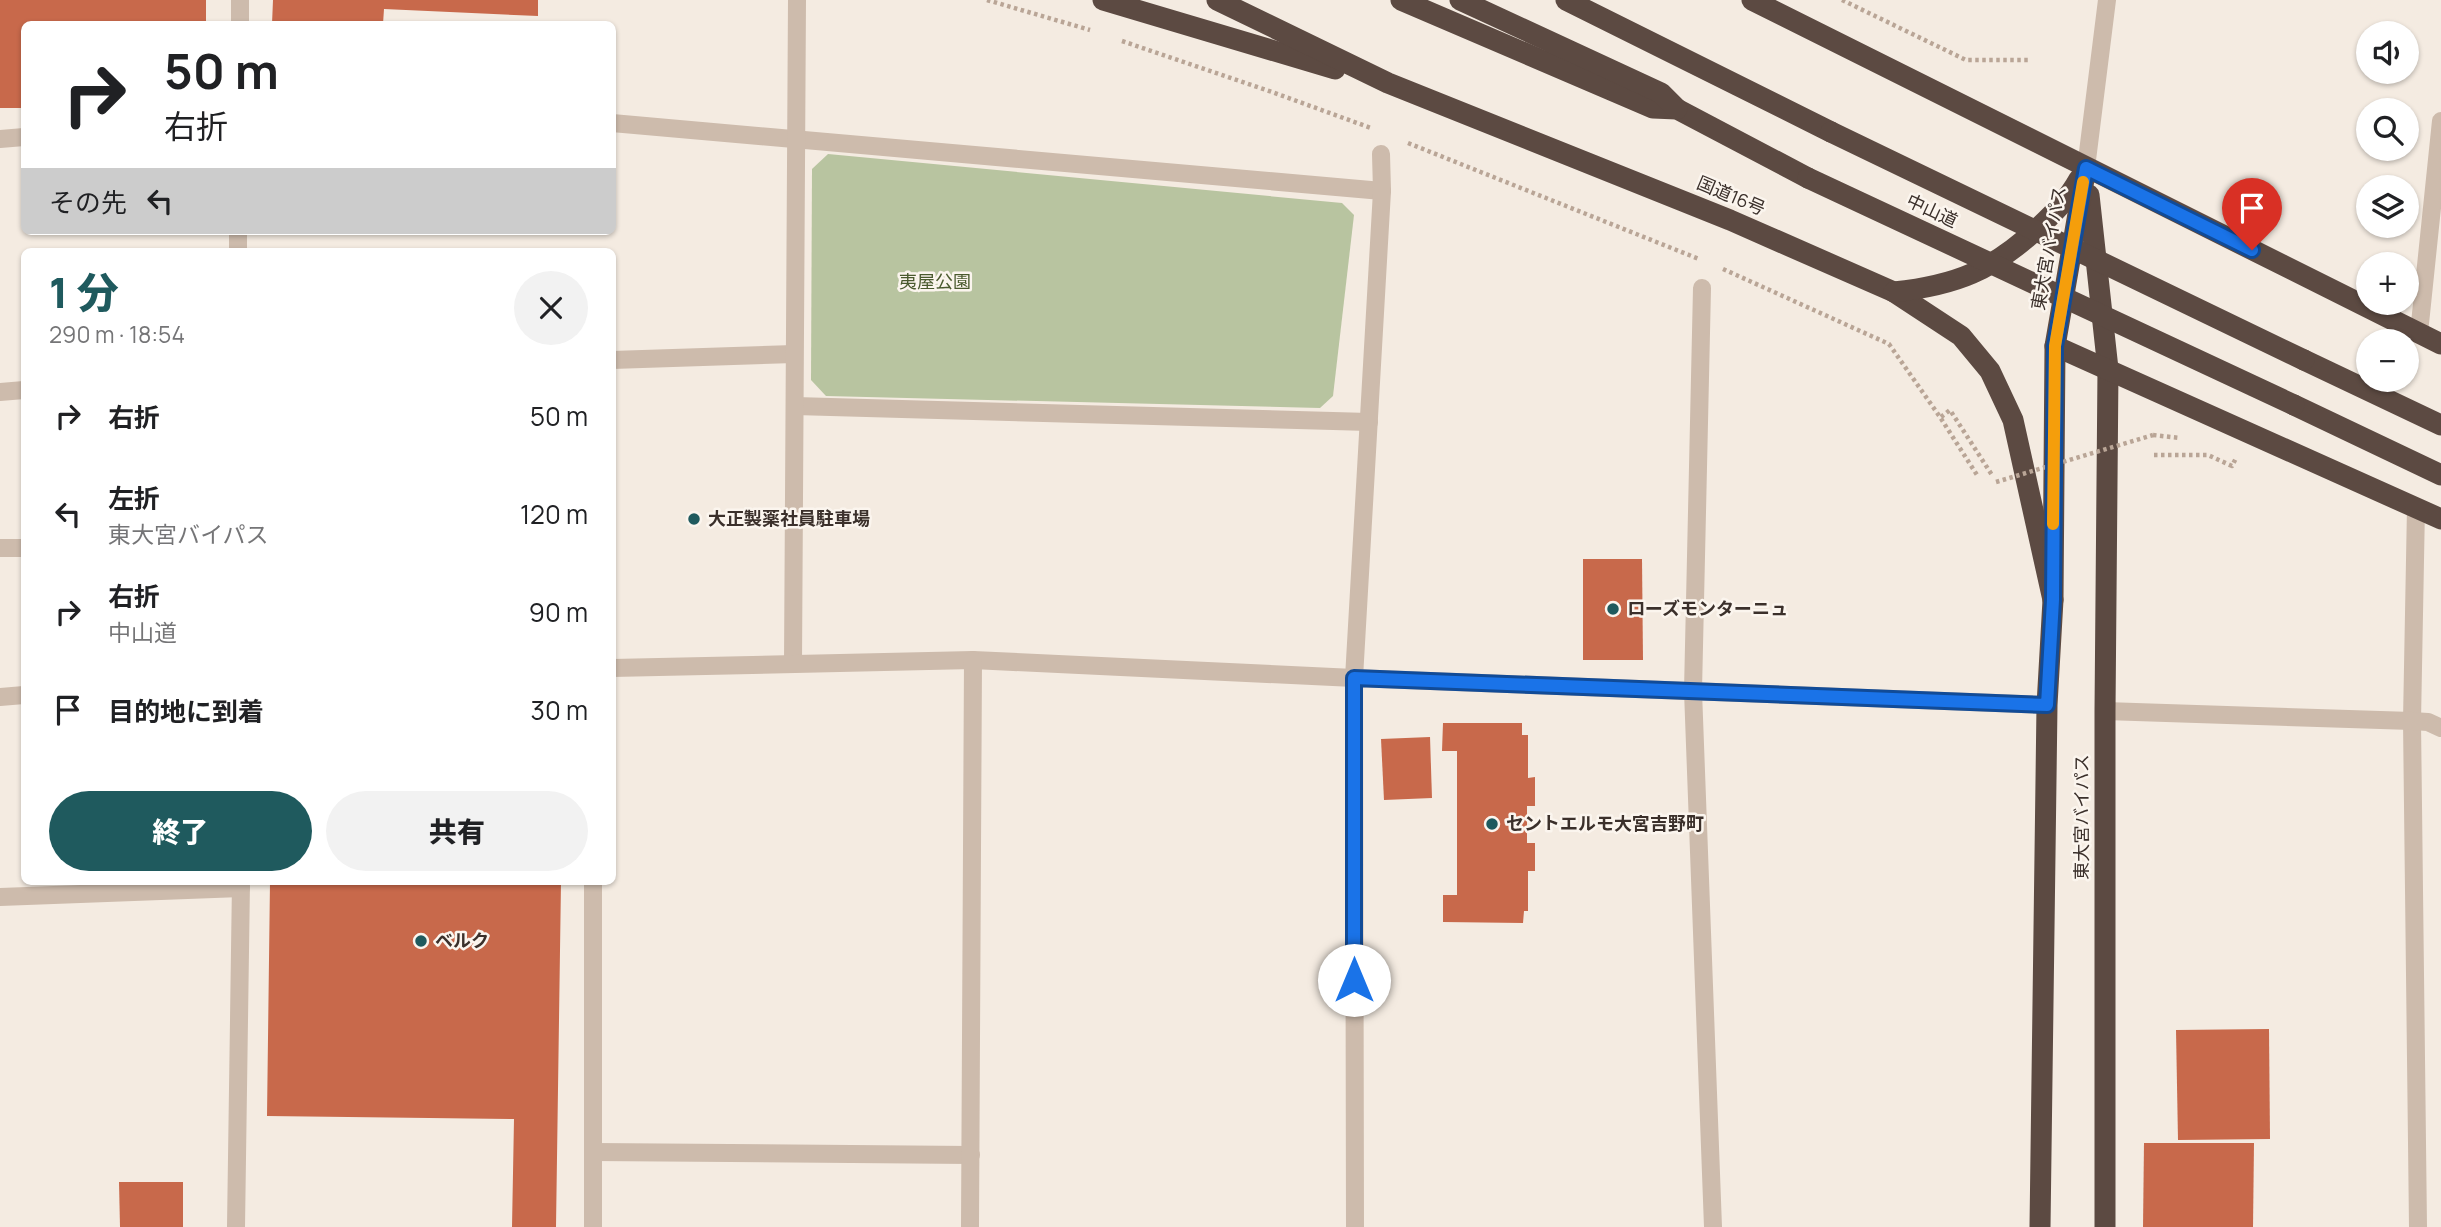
<!DOCTYPE html>
<html lang="ja">
<head>
<meta charset="utf-8">
<style>
	:root { --surface:#fff; --page:#f2f2f2; --text:#202124; --muted:#757577; --accent:#1f5a5e }
	body { margin:0; font-family:Manrope,"Noto Sans JP",sans-serif; background:var(--page); color:var(--text); height:100vh; display:flex; flex-direction:column; font-size:26px; white-space:nowrap }
	* { box-sizing:border-box; margin:0 }
	p { font-size:23px; color:var(--muted) }
	.icon { flex:none; width:38px; height:38px; fill:none; stroke:currentColor; stroke-width:2; stroke-linecap:round; stroke-linejoin:round }
	.map { position:relative; flex:1; overflow:hidden }
	.drawer { position:absolute; left:21px; top:248px; width:595px; height:637px; display:flex; flex-direction:column; background:var(--surface); border-radius:10px; box-shadow:0 2px 5px #0004 }
	.drawer>* { flex:none }
	.banner { position:absolute; left:21px; top:21px; width:595px; height:214px; border-radius:10px; box-shadow:0 2px 5px #0004; background:#fff; color:var(--text); overflow:hidden }
	.fabs { position:absolute; left:2356px; top:21px; display:grid; gap:14px }
	.fabs a { display:grid; place-items:center; width:63px; height:63px; border-radius:50%; background:var(--surface); box-shadow:0 2px 5px #0004; font-size:35px }
	.pin { position:absolute; display:grid; place-items:center; width:60px; height:60px; color:#fff; margin:-72px -30px; border-radius:50% 50% 50% 0; rotate:-45deg; box-shadow:0 0 7px #0007 }
	.pin .icon { rotate:45deg }
	.me { position:absolute; width:77px; margin:-38px; rotate:0deg; stroke-linejoin:round; filter:drop-shadow(0 0 5px #0008) }
	.turn { display:flex; align-items:center; gap:24px; height:147px; padding:0 28px; font-size:32px }
	.turn .icon { width:91px; height:91px; stroke-width:2.5 }
	.turn b { display:block; font-size:49px; line-height:60px }
	.then { display:flex; align-items:center; height:66px; padding:0 28px; background:#0003; gap:14px; font-size:26px }
	.round { display:grid; place-items:center; flex:none; width:74px; height:74px; border-radius:37px; background:var(--page) }
	.summary { display:flex; align-items:center; justify-content:space-between; height:119px; padding:0 28px }
	h1 { font-size:42px; font-weight:800; line-height:52px; color:var(--accent) }
	.cta { display:flex; gap:14px; margin-top:auto; padding:14px 28px }
	.cta a { flex:1; height:80px; border-radius:42px; background:var(--accent); color:#fff; font-size:28px; font-weight:800; line-height:80px; text-align:center }
	.cta a+a { background:var(--page); color:var(--text) }
	ul { padding:0; list-style:none }
	li { display:flex; align-items:center; gap:21px; height:98px; padding:0 28px }
	li div { flex:1 }
	li b { display:block; font-size:26px }
	li em { font-style:normal }
	.map>svg:first-child { display:block }
</style>
</head>
<body>
<div class="map">
<svg width="2441" height="1227" viewBox="0 0 2441 1227">
	<rect width="100%" height="100%" fill="#f4ebe1"/>
	<!-- green -->
	<polygon fill="#b8c4a0" points="828,154 1342,203 1354,215 1333,396 1320,408 826,396 811,380 812,169"/>
	<!-- building -->
	<g fill="#c8694b">
		<polygon points="0,0 206,0 206,24 24,24 24,108 0,108"/>
		<polygon points="273,0 538,0 538,16 384,9 383,24 272,24"/>
		<polygon points="1583,559 1642,559 1643,660 1583,660"/>
		<polygon points="1443,723 1522,723 1522,735 1528,735 1528,778 1535,777 1535,806 1527,806 1527,843 1535,843 1535,871 1528,871 1528,911 1524,911 1523,923 1443,922 1443,895 1457,895 1457,751 1442,751"/>
		<polygon points="1430,737 1432,798 1384,800 1381,739"/>
		<polygon points="270,882 561,882 556,1227 512,1227 514,1119 267,1116"/>
		<polygon points="2269,1029 2270,1139 2178,1140 2176,1030"/>
		<polygon points="2144,1143 2254,1143 2253,1227 2143,1227"/>
		<polygon points="119,1182 183,1182 183,1227 120,1227"/>
	</g>
	<g fill="none" stroke-linecap="round" stroke-linejoin="round">
		<!-- path -->
		<g stroke="#b9a596" stroke-width="4.5" stroke-dasharray="3.5 3.5" stroke-linecap="butt">
			<polyline points="987,0 1090,30"/>
			<polyline points="1842,0 1966,60 2028,60"/>
			<polyline points="1122,41 1272,92 1371,128"/>
			<polyline points="1408,143 1699,259"/>
			<polyline points="1723,269 1889,344 1940,417 1977,475"/>
			<polyline points="1941,417 1950,410 1992,475"/>
			<polyline points="2153,435 2180,438"/>
			<polyline points="2154,455 2208,455 2232,466 2236,458"/>
		</g>
		<!-- minor -->
		<g stroke="#cdbbac" stroke-width="18">
			<polyline points="240,24 240,0"/>
			<polyline points="612,123 1382,191"/>
			<polyline points="0,139 24,137"/>
			<polyline points="2086,168 2107,0"/>
			<polyline points="238,252 238,231"/>
			<polyline points="1702,288 1693,691 1713,1227"/>
			<polyline points="2419,333 2441,121"/>
			<polyline points="612,360 794,354"/>
			<polyline points="0,392 24,390"/>
			<polyline points="795,406 1369,422"/>
			<polyline points="2416,507 2412,721 2418,1227"/>
			<polyline points="0,548 24,548"/>
			<polyline points="793,663 797,0"/>
			<polyline points="612,668 973,660 1354,678 2047,705"/>
			<polyline points="0,697 24,695"/>
			<polyline points="2105,711 2412,721 2428,722 2441,728"/>
			<polyline points="0,897 241,888"/>
			<polyline points="593,1152 971,1155"/>
			<polyline points="236,1227 241,882"/>
			<polyline points="593,1227 593,882"/>
			<polyline points="970,1227 973,660"/>
			<polyline points="1355,1227 1354,678 1382,191 1381,154"/>
		</g>
		<!-- highway -->
		<g stroke="#5c4a42" stroke-width="21">
			<polyline points="1103,0 1335,69"/>
			<polyline points="1217,0 1388,83 1730,220 1894,292 1961,336 1990,371 2013,420 2053,600"/>
			<polyline points="1401,0 1653,108 1677,109 1808,178"/>
			<polyline points="1460,0 1661,93 1677,109"/>
			<polyline points="1566,0 1831,132"/>
			<polyline points="1752,0 2441,344"/>
			<polyline points="2089,195 2108,369 2105,711 2105,1227"/>
			<path d="M 1894,292 C 1957,285 1991,271 2038,228 C 2054,213 2068,199 2079,179"/>
			<polyline points="2055,346 2441,519"/>
			<polyline points="2304,360 2441,425"/>
			<polyline points="2294,405 2441,475"/>
			<polyline points="2040,1227 2047,705 2053,600 2055,346 2086,168"/>
		</g>
		<!-- path-bridge -->
		<polyline stroke="#b9a596" stroke-width="4.5" stroke-dasharray="3.5 3.5" stroke-linecap="butt" points="1996,482 2153,435"/>
		<!-- highway-bridge -->
		<g stroke="#5c4a42" stroke-width="21">
			<polyline points="1831,132 2304,360"/>
			<polyline points="1808,178 2294,405"/>
		</g>
	</g>
	<g fill="none" stroke-linecap="round" stroke-linejoin="round">
		<!-- route casing -->
		<g stroke="#114b97" stroke-width="18">
			<polyline id="route" points="1354,980 1354,678 2047,705 2053,600 2055,346 2086,168 2252,250"/>
		</g>
		<!-- route -->
		<use href="#route" stroke="#1a73e8" stroke-width="12"/>
		<!-- slow -->
		<polyline stroke="#f59e0b" stroke-width="12" points="2053,524 2055,346 2083,182"/>
	</g>
	<!-- markers -->
	<g fill="#1f5a5e" stroke="#fbf5ee" stroke-width="2.5">
		<circle cx="694" cy="519" r="7"/>
		<circle cx="1613" cy="609" r="7"/>
		<circle cx="1492" cy="824" r="7"/>
		<circle cx="421" cy="941" r="7"/>
	</g>
	<g text-anchor="middle" stroke-width="5" stroke-linejoin="round" paint-order="stroke">
		<!-- street labels -->
		<g font-size="18" fill="#3b302b" stroke="#fbf5ee">
			<text transform="translate(1731 196) rotate(23)" y="6">国道16号</text>
			<text transform="translate(1932 211) rotate(25)" y="6">中山道</text>
			<text transform="translate(2049 248) rotate(-80)" y="6">東大宮バイパス</text>
			<text transform="translate(2082 817) rotate(-90)" y="6">東大宮バイパス</text>
		</g>
		<!-- park labels -->
		<g font-size="18" fill="#4a5a2e" stroke="#fbf5ee">
			<text x="935" y="288">夷屋公園</text>
		</g>
		<!-- poi labels -->
		<g font-size="18" font-weight="bold" fill="#3b302b" stroke="#fbf5ee" text-anchor="start">
			<text x="708" y="525">大正製薬社員駐車場</text>
			<text x="1627" y="615">ローズモンターニュ</text>
			<text x="1506" y="830">セントエルモ大宮吉野町</text>
			<text x="435" y="947">ベルク</text>
		</g>
	</g>
</svg>
<div class="fabs">
<a><svg class="icon" aria-label="sound" viewBox="0 0 24 24"><path d="M4 9h4l5-4v14l-5-4H4zM17 9q2 3 0 6"/></svg></a>
<a><svg class="icon" aria-label="search" viewBox="0 0 24 24"><circle cx="10" cy="10" r="6"/><path d="M15 15l6 6"/></svg></a>
<a><svg class="icon" aria-label="layers" viewBox="0 0 24 24"><path d="M12 4l9 5-9 5-9-5zM3 14l9 5 9-5"/></svg></a>
<a>+</a>
<a>−</a>
</div>
<div class="pin" style="left:2252px;top:250px;background:#d93025"><svg class="icon" aria-label="arrive" viewBox="0 0 24 24"><path d="M6 21V4h12l-3 4 3 4H6"/></svg></div>
<svg class="me" style="left:1354px;top:980px" viewBox="-20 -20 40 40"><circle r="19" fill="#fff"/><path d="M0-13L10 11 0 6-10 11z" fill="#1a73e8"/></svg>
<div class="banner">
<div class="turn"><svg class="icon" aria-label="right" viewBox="0 0 24 24"><path d="M7 20v-9h11M14 6l5 5-5 5"/></svg><div><b>50 m</b>右折</div></div>
<div class="then">その先<svg class="icon" aria-label="left" viewBox="0 0 24 24"><path d="M17 20v-9H6M10 6l-5 5 5 5"/></svg></div>
</div>
<section class="drawer">
<div class="summary"><div><h1>1 分</h1><p>290 m · 18:54</p></div><a class="round"><svg class="icon" aria-label="close" viewBox="0 0 24 24"><path d="M6 6l12 12M18 6L6 18"/></svg></a></div>
<ul>
<li><svg class="icon" aria-label="right" viewBox="0 0 24 24"><path d="M7 20v-9h11M14 6l5 5-5 5"/></svg><div><b>右折</b></div><em>50 m</em></li>
<li><svg class="icon" aria-label="left" viewBox="0 0 24 24"><path d="M17 20v-9H6M10 6l-5 5 5 5"/></svg><div><b>左折</b><p>東大宮バイパス</p></div><em>120 m</em></li>
<li><svg class="icon" aria-label="right" viewBox="0 0 24 24"><path d="M7 20v-9h11M14 6l5 5-5 5"/></svg><div><b>右折</b><p>中山道</p></div><em>90 m</em></li>
<li><svg class="icon" aria-label="arrive" viewBox="0 0 24 24"><path d="M6 21V4h12l-3 4 3 4H6"/></svg><div><b>目的地に到着</b></div><em>30 m</em></li>
</ul>
<div class="cta"><a>終了</a><a>共有</a></div>
</section>
</div>
</body>
</html>
